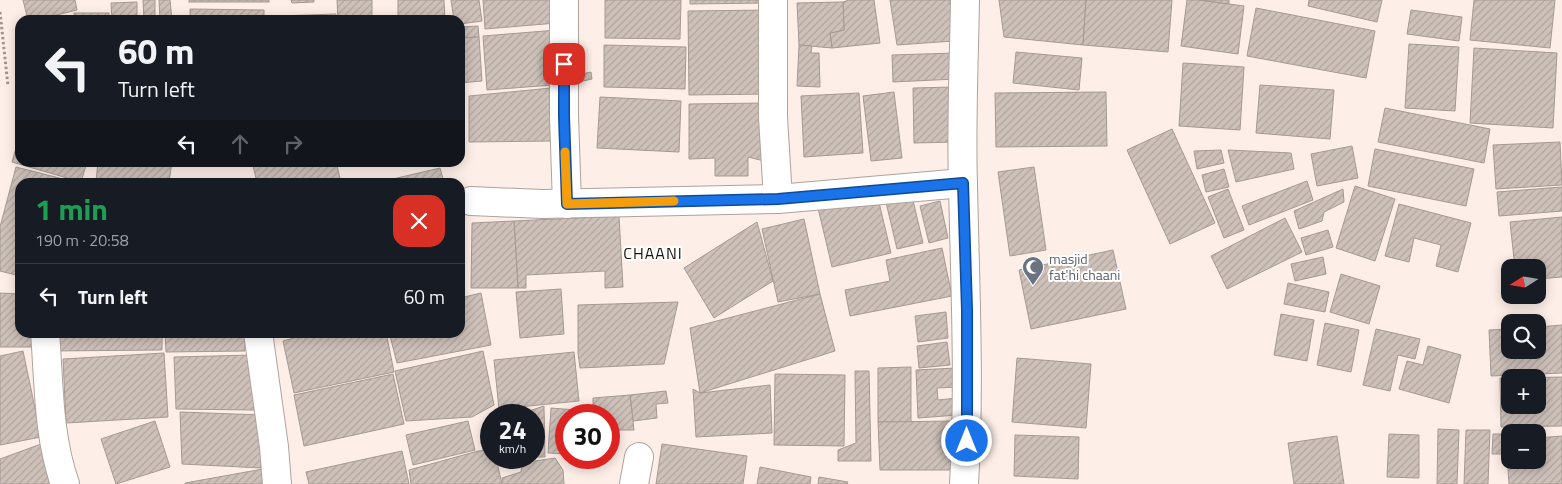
<!DOCTYPE html>
<html lang="en">
<head>
<meta charset="utf-8">
<style>
	:root { --surface:#171b24; --page:#20242c; --text:#f1f3f6; --muted:#9ea1a6; --line:#363941 }
	body { margin:0; font-family:"Titillium Web",sans-serif; background:var(--page); color:var(--text); height:100vh; display:flex; flex-direction:column; font-size:19px; white-space:nowrap }
	* { box-sizing:border-box; margin:0 }
	p { font-size:16px; color:var(--muted) }
	.icon { flex:none; width:28px; height:28px; fill:none; stroke:currentColor; stroke-width:2; stroke-linecap:round; stroke-linejoin:round }
	.map { position:relative; flex:1; overflow:hidden }
	.sheet { position:absolute; left:15px; top:178px; width:450px; height:160px; display:flex; flex-direction:column; background:var(--surface); border-radius:15px; box-shadow:0 2px 12px #0003 }
	.sheet>* { flex:none }
	.banner { position:absolute; left:15px; top:15px; width:450px; height:152px; border-radius:15px; box-shadow:0 2px 12px #0003; background:#171b24; color:var(--text); overflow:hidden }
	.needle { width:32px; rotate:258deg }
	.controls { position:absolute; left:1501px; top:259px; display:grid; gap:10px }
	.controls a { display:grid; place-items:center; width:45px; height:45px; border-radius:10px; background:var(--surface); box-shadow:0 2px 12px #0003; font-size:25px }
	.speed { position:absolute; left:480px; top:404px; display:flex; gap:10px; font-size:25px; font-weight:700; text-align:center }
	.speed>* { display:grid; place-content:center; width:65px; height:65px; border-radius:50%; background:var(--surface); box-shadow:0 2px 12px #0003; line-height:1 }
	.speed small { font-size:12px; font-weight:400 }
	.speed .limit { border:8px solid #d22; background:#fff; color:#111 }
	.pin { position:absolute; display:grid; place-items:center; width:42px; height:42px; color:#fff; margin:-21px; border-radius:10px; box-shadow:0 2px 8px #0006 }
	.me { position:absolute; width:55px; margin:-28px; rotate:0deg; stroke-linejoin:round; filter:drop-shadow(0 0 4px #0008) }
	.turn { display:flex; align-items:center; gap:18px; height:105px; padding:0 20px; font-size:22px }
	.turn .icon { width:65px; height:65px; stroke-width:2.5 }
	.turn b { display:block; font-size:35px; line-height:42px }
	.lanes { display:flex; align-items:center; height:48px; padding:0 20px; background:#0003; justify-content:center; gap:25px; direction:ltr }
	.lanes .off { opacity:.35 }
	.round { display:grid; place-items:center; flex:none; width:52px; height:52px; border-radius:15px; background:var(--page) }
	.headline { display:flex; align-items:center; justify-content:space-between; height:85px; padding:0 20px }
	h1 { font-size:30px; font-weight:700; line-height:38px; color:#1e9e55 }
	ul { padding:0; list-style:none }
	li { display:flex; align-items:center; gap:15px; height:65px; padding:0 20px; border-top:1px solid var(--line) }
	li div { flex:1 }
	li b { display:block; font-size:19px }
	li em { font-style:normal }
	.map>svg:first-child { display:block }
</style>
</head>
<body>
<div class="map">
<svg width="1562" height="484" viewBox="0 0 1562 484">
	<defs>
		<pattern id="building-hatch" width="6" height="6" patternUnits="userSpaceOnUse" patternTransform="scale(1.25)"><rect width="6" height="6" fill="#cec1ba"/><path d="M-1 1l2-2M0 6l6-6M5 7l2-2" fill="none" stroke="#b0a59f"/></pattern>
	</defs>
	<rect width="100%" height="100%" fill="#fdeee7"/>
	<!-- building -->
	<g fill="url(#building-hatch)" stroke="#a69993">
		<polygon points="23,0 75,0 77,10 36,20 28,20"/>
		<polygon points="143,0 155,0 155,20 144,20"/>
		<polygon points="159,0 170,0 172,20 160,20"/>
		<rect x="189" y="0" width="80" height="2"/>
		<polygon points="291,0 314,0 314,2 292,3"/>
		<polygon points="337,0 372,0 372,20 338,20"/>
		<polygon points="398,0 444,0 445,20 398,20"/>
		<polygon points="451,0 479,0 482,21 460,24 460,20 454,20"/>
		<polygon points="483,0 558,0 557,23 485,29"/>
		<polygon points="605,0 681,0 680,39 605,38"/>
		<polygon points="690,0 769,0 769,3 690,4"/>
		<polygon points="849,0 874,0 880,43 832,48 830,33 844,30 843,2"/>
		<polygon points="890,0 950,0 953,41 897,45"/>
		<polygon points="999,0 1086,0 1083,45 1004,37"/>
		<polygon points="1086,0 1172,0 1168,52 1083,45"/>
		<polygon points="1187,0 1200,0 1244,6 1238,54 1181,46"/>
		<polygon points="1200,0 1229,0 1229,4"/>
		<polygon points="1309,0 1382,0 1377,22 1308,6"/>
		<polygon points="1474,0 1555,0 1550,48 1470,40"/>
		<polygon points="137,2 137,20 112,20 111,3"/>
		<polygon points="843,2 844,30 830,33 832,48 799,45 797,3"/>
		<polygon points="1256,8 1375,31 1366,78 1247,56"/>
		<polygon points="190,9 264,10 264,20 190,20"/>
		<polygon points="769,10 770,94 689,95 688,11"/>
		<polygon points="1411,10 1462,17 1459,41 1407,34"/>
		<rect x="74" y="13" width="35" height="7"/>
		<polygon points="336,14 336,20 279,20 279,16"/>
		<polygon points="478,26 479,37 460,38 460,27"/>
		<polygon points="557,30 553,85 487,90 483,36"/>
		<polygon points="479,37 482,81 460,83 460,38"/>
		<polygon points="1409,44 1459,47 1455,111 1405,108"/>
		<polygon points="604,45 686,47 685,89 604,87"/>
		<polygon points="799,45 812,46 811,53 819,53 820,87 797,86"/>
		<polygon points="1474,48 1557,53 1553,128 1470,123"/>
		<polygon points="1016,52 1082,58 1079,90 1013,83"/>
		<polygon points="954,53 956,79 893,82 892,55"/>
		<polygon points="1183,63 1244,67 1240,130 1179,126"/>
		<polygon points="591,72 592,79 579,82 577,75"/>
		<polygon points="1260,85 1334,90 1330,139 1256,133"/>
		<polygon points="954,87 955,142 914,143 913,88"/>
		<polygon points="551,88 552,141 469,142 469,96"/>
		<polygon points="894,92 902,158 871,161 863,96"/>
		<polygon points="1106,92 1107,146 996,147 995,93"/>
		<polygon points="859,93 863,153 804,157 801,96"/>
		<polygon points="600,97 681,101 679,152 597,148"/>
		<polygon points="763,103 764,161 748,157 748,176 715,176 715,158 689,159 689,104"/>
		<polygon points="1385,108 1490,129 1484,163 1378,142"/>
		<polygon points="1172,129 1215,223 1170,244 1127,150"/>
		<polygon points="20,134 20,162 87,162 81,182 12,162"/>
		<polygon points="1560,142 1562,185 1496,189 1493,145"/>
		<polygon points="1352,146 1358,178 1317,186 1311,154"/>
		<polygon points="1375,149 1474,169 1466,206 1368,186"/>
		<polygon points="1221,150 1224,163 1197,169 1194,151"/>
		<polygon points="1228,150 1291,153 1294,169 1236,182"/>
		<polygon points="98,162 172,162 169,182 107,182 96,181"/>
		<polygon points="252,162 336,162 341,182 257,182"/>
		<polygon points="16,167 75,182 20,182 20,276 0,271 0,227"/>
		<polygon points="1034,167 1046,250 1010,256 998,172"/>
		<polygon points="440,168 444,182 380,182"/>
		<polygon points="1224,169 1229,187 1206,192 1202,175"/>
		<polygon points="1307,181 1313,200 1249,225 1242,206"/>
		<polygon points="1355,186 1395,199 1375,261 1336,248"/>
		<polygon points="1562,187 1562,211 1499,216 1497,192"/>
		<polygon points="1228,189 1244,230 1224,238 1208,197"/>
		<polygon points="1343,189 1344,202 1324,212 1322,221 1299,229 1294,211"/>
		<polygon points="911,192 923,243 897,249 885,198"/>
		<polygon points="877,194 891,253 832,267 818,208"/>
		<polygon points="940,201 948,238 929,243 920,206"/>
		<polygon points="1399,204 1471,223 1458,272 1436,266 1441,245 1414,238 1409,262 1385,256"/>
		<polygon points="619,216 623,287 605,288 605,271 526,275 526,288 518,288 514,221"/>
		<polygon points="1562,217 1562,277 1538,279 1538,268 1515,268 1510,222"/>
		<polygon points="1285,218 1302,252 1227,289 1211,256"/>
		<polygon points="804,219 820,294 778,302 762,229"/>
		<polygon points="514,221 518,288 471,288 472,223"/>
		<polygon points="757,222 773,281 714,318 684,268"/>
		<polygon points="1328,230 1333,247 1306,255 1301,238"/>
		<polygon points="942,248 952,296 850,316 845,290 890,281 886,260"/>
		<polygon points="1113,250 1126,309 1031,329 1019,270"/>
		<polygon points="1323,257 1326,274 1295,281 1291,264"/>
		<polygon points="1341,274 1380,286 1369,324 1330,312"/>
		<polygon points="1288,283 1329,292 1325,312 1284,304"/>
		<polygon points="561,289 564,334 520,338 516,292"/>
		<polygon points="0,293 20,294 20,332 33,332 32,347 0,347"/>
		<polygon points="481,293 491,345 397,363 389,332 460,332 460,298"/>
		<polygon points="820,294 835,351 700,393 690,328"/>
		<polygon points="678,302 664,364 580,368 578,353 578,305"/>
		<polygon points="946,312 948,338 918,342 915,316"/>
		<polygon points="1281,314 1314,320 1307,361 1274,355"/>
		<polygon points="1325,323 1359,330 1351,372 1317,365"/>
		<polygon points="1562,325 1562,373 1491,376 1489,330 1510,329 1510,350 1538,350 1538,327"/>
		<polygon points="1376,329 1420,339 1415,359 1398,355 1390,391 1363,385"/>
		<polygon points="51,332 162,332 162,350 51,351"/>
		<polygon points="165,332 245,332 245,351 166,352"/>
		<polygon points="315,332 386,332 394,372 294,393 283,341"/>
		<polygon points="947,342 950,365 919,368 917,346"/>
		<polygon points="1428,346 1461,355 1449,403 1399,389 1407,361 1423,365"/>
		<polygon points="23,351 41,437 0,445 0,356"/>
		<polygon points="483,351 494,405 472,417 406,421 395,371"/>
		<polygon points="574,352 579,401 499,409 494,360"/>
		<polygon points="164,353 168,417 66,423 63,359"/>
		<polygon points="253,355 254,410 176,409 174,357"/>
		<polygon points="1017,358 1091,364 1086,428 1012,422"/>
		<polygon points="911,367 911,422 878,422 878,368"/>
		<polygon points="956,368 957,387 937,388 938,400 957,398 958,415 918,418 916,370"/>
		<polygon points="855,371 869,371 871,461 838,461 838,450 856,443"/>
		<polygon points="393,374 404,424 304,446 294,395"/>
		<polygon points="775,374 845,375 844,446 774,445"/>
		<polygon points="1562,377 1562,426 1501,427 1500,378 1510,378 1510,405 1538,405 1538,378 1520,378"/>
		<polygon points="770,385 772,433 696,437 693,389 700,393"/>
		<polygon points="666,391 668,403 656,404 657,418 633,421 630,395"/>
		<polygon points="630,395 634,430 609,430 609,415 593,415 593,398"/>
		<polygon points="544,406 545,457 534,457 534,415 517,415"/>
		<polygon points="551,408 587,411 587,415 566,415 566,454 548,453"/>
		<polygon points="180,412 262,415 261,468 182,464"/>
		<polygon points="155,421 170,467 116,484 101,439"/>
		<polygon points="468,421 475,450 413,465 406,435"/>
		<polygon points="957,421 958,470 880,470 878,422"/>
		<polygon points="1438,429 1459,430 1457,484 1437,484"/>
		<polygon points="1466,430 1490,430 1488,484 1464,484"/>
		<polygon points="1389,434 1419,435 1419,478 1387,477"/>
		<polygon points="1493,434 1505,434 1505,454 1492,454"/>
		<polygon points="1015,435 1079,437 1078,479 1014,476"/>
		<polygon points="1337,436 1344,484 1294,484 1288,443"/>
		<polygon points="1562,436 1562,484 1509,484 1506,440 1510,440 1510,460 1538,460 1538,438"/>
		<polygon points="41,444 55,484 0,484 0,459"/>
		<polygon points="662,444 747,456 743,484 656,484"/>
		<polygon points="491,450 491,458 496,458 502,484 411,484 409,470 478,451"/>
		<polygon points="402,451 409,484 309,484 306,472"/>
		<polygon points="555,458 563,470 564,484 503,484 502,478 521,472 522,463"/>
		<polygon points="760,467 811,477 810,484 757,484"/>
		<polygon points="263,469 265,484 185,484 185,483"/>
		<polygon points="819,477 848,482 847,484 818,484"/>
	</g>
	<g fill="none" stroke-linecap="round" stroke-linejoin="round">
		<!-- minor casing -->
		<g stroke="#afa29b" stroke-width="30">
			<g id="minor">
				<polyline points="564,0 564,116 567,204"/>
				<polyline points="773,0 773,117 778,199"/>
				<polyline points="471,201 542,204 778,199 963,183"/>
				<path d="M 45,332 C 49,383 48,436 65,484"/>
				<polyline points="258,332 274,447 277,484"/>
				<polyline points="634,484 639,457"/>
				<path d="M 964,484 C 970,385 965,285 963,185 C 961,124 964,62 965,0"/>
			</g>
		</g>
		<!-- path -->
		<polyline stroke="#a09590" stroke-width="3" stroke-dasharray="2.5 2.5" stroke-linecap="butt" points="0,12 8,86"/>
		<!-- minor -->
		<use href="#minor" stroke="#fff" stroke-width="28"/>
	</g>
	<g fill="none" stroke-linecap="round" stroke-linejoin="round">
		<!-- route casing -->
		<g stroke="#114b97" stroke-width="12">
			<polyline id="route" points="564,64 564,116 567,204 778,199 963,183 967,310 967,441"/>
		</g>
		<!-- route -->
		<use href="#route" stroke="#1a73e8" stroke-width="9"/>
		<!-- slow -->
		<polyline stroke="#f59e0b" stroke-width="9" points="565,152 567,204 674,201"/>
	</g>
	<!-- icons -->
	<defs>
		<g id="mosque-pin" transform="scale(1.125)"><path d="M0 17L-7.5 6A9.5 9.5 0 1 1 7.5 6Z" fill="#6b7280" stroke="#fff"/><path d="M3.5-4.9A6 6 0 1 0 3.5 4.9A5 5 0 1 1 3.5-4.9Z" fill="#fff"/></g>
	</defs>
	<g fill-rule="evenodd">
		<use href="#mosque-pin" x="1033" y="267"/>
	</g>
	<g text-anchor="middle" stroke-width="4" stroke-linejoin="round" paint-order="stroke">
		<!-- worship labels -->
		<g font-size="14" fill="#5b616d" stroke="#fff" text-anchor="start">
			<text x="1049" y="264">masjid<tspan x="1049" dy="16">fat'hi chaani</tspan></text>
		</g>
		<!-- quarter labels -->
		<g font-size="16" letter-spacing="1" fill="#171210" stroke="#fff">
			<text x="653" y="259">CHAANI</text>
		</g>
	</g>
</svg>
<div class="controls">
<a><svg class="needle" viewBox="-14 -14 28 28"><path d="M0-13l5 13h-10z" fill="#e53935"/><path d="M0 13l5-13h-10z" fill="#9ea1a6"/></svg></a>
<a><svg class="icon" aria-label="search" viewBox="0 0 24 24"><circle cx="10" cy="10" r="6"/><path d="M15 15l6 6"/></svg></a>
<a>+</a>
<a>−</a>
</div>
<div class="speed"><div>24<small>km/h</small></div><div class="limit">30</div></div>
<div class="pin" style="left:564px;top:64px;background:#d93025"><svg class="icon" aria-label="arrive" viewBox="0 0 24 24"><path d="M6 21V4h12l-3 4 3 4H6"/></svg></div>
<svg class="me" style="left:967px;top:441px" viewBox="-20 -20 40 40"><circle r="17" fill="#1a73e8" stroke="#fff" stroke-width="3"/><path d="M0-11L8 9 0 5-8 9z" fill="#fff"/></svg>
<div class="banner">
<div class="turn"><svg class="icon" aria-label="left" viewBox="0 0 24 24"><path d="M17 20v-9H6M10 6l-5 5 5 5"/></svg><div><b>60 m</b>Turn left</div></div>
<div class="lanes"><svg class="icon" aria-label="left" viewBox="0 0 24 24"><path d="M17 20v-9H6M10 6l-5 5 5 5"/></svg><svg class="icon off" aria-label="ahead" viewBox="0 0 24 24"><path d="M12 20V5M6 11l6-6 6 6"/></svg><svg class="icon off" aria-label="right" viewBox="0 0 24 24"><path d="M7 20v-9h11M14 6l5 5-5 5"/></svg></div>
</div>
<section class="sheet">
<div class="headline"><div><h1>1 min</h1><p>190 m · 20:58</p></div><a class="round" style="background:#d93025;color:#fff"><svg class="icon" aria-label="close" viewBox="0 0 24 24"><path d="M6 6l12 12M18 6L6 18"/></svg></a></div>
<ul>
<li><svg class="icon" aria-label="left" viewBox="0 0 24 24"><path d="M17 20v-9H6M10 6l-5 5 5 5"/></svg><div><b>Turn left</b></div><em>60 m</em></li>
</ul>
</section>
</div>
</body>
</html>
